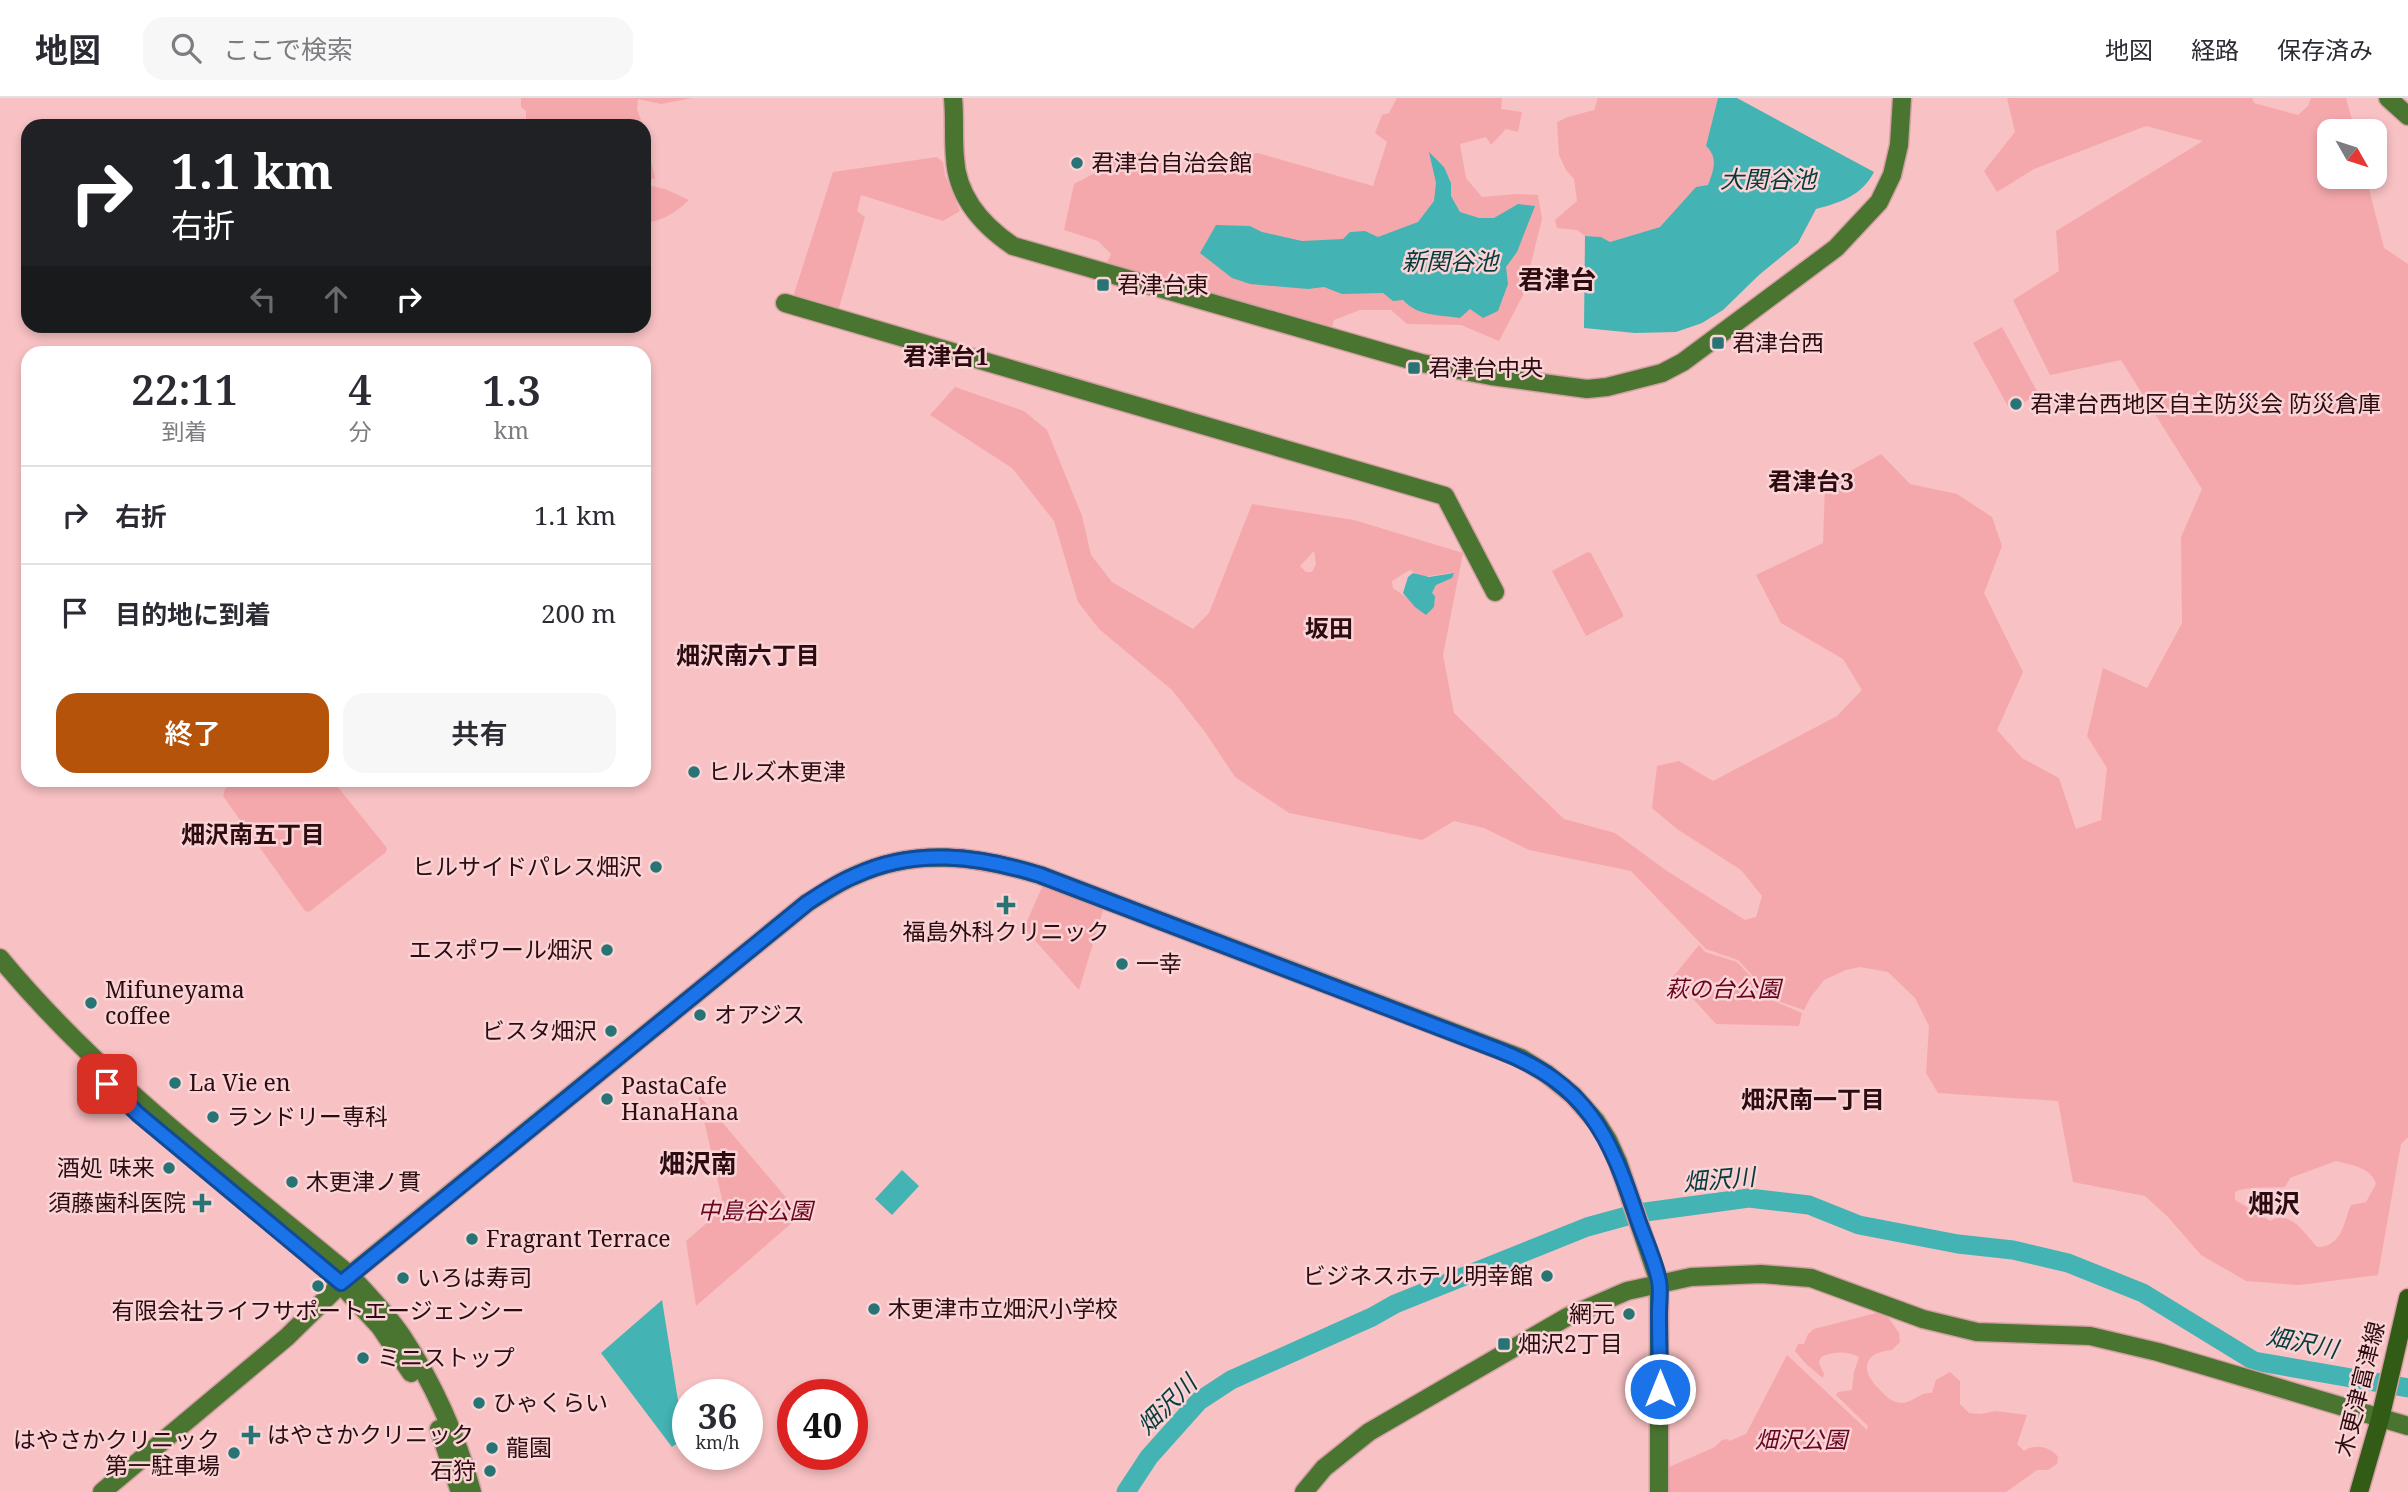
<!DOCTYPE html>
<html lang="ja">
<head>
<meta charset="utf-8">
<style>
	:root { --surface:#fff; --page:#f7f7f7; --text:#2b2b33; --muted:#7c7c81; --line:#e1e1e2; --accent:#b45309 }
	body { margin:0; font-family:"Noto Serif","Noto Sans JP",serif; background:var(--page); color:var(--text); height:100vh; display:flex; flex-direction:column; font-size:26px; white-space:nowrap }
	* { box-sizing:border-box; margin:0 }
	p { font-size:23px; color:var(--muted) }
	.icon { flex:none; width:38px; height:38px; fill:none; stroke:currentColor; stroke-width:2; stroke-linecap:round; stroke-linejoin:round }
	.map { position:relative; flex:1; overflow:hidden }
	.side { position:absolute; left:21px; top:248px; width:630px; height:441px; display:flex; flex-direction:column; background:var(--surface); border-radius:21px; box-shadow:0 4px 10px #0003 }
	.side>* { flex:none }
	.hud { position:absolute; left:21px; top:21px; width:630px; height:214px; border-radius:21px; box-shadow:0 4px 10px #0003; background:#202124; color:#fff; overflow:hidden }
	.needle { width:46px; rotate:129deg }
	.tools { position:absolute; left:2317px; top:21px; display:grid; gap:14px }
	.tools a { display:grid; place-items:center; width:70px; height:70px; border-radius:14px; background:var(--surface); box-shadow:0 4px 10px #0003; font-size:35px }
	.speed { position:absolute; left:672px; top:1281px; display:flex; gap:14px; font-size:35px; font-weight:700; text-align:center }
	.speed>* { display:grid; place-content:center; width:91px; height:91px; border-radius:50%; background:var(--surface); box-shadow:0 4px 10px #0003; line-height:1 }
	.speed small { font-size:18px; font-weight:400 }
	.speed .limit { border:10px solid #d22; background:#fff; color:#111 }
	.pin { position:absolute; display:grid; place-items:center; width:60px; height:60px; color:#fff; margin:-30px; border-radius:14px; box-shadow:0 4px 10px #0006 }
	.me { position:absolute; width:77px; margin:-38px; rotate:0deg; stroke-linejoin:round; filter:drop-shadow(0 0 5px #0008) }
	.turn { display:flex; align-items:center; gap:24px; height:147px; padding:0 35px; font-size:32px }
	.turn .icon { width:91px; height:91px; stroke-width:2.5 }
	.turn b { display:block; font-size:49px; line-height:60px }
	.lanes { display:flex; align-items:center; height:66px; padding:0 35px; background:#0003; justify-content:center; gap:35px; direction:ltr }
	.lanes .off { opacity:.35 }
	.eta { display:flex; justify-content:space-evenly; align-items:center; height:119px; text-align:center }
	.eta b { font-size:42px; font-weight:600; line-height:49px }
	.button { display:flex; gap:14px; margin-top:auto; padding:14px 35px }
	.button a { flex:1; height:80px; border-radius:21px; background:var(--accent); color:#fff; font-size:28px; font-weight:600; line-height:80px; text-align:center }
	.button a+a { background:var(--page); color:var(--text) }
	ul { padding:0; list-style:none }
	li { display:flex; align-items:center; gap:21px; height:98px; padding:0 35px; border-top:2px solid var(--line) }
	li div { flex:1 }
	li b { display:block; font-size:26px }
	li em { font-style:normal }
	header { display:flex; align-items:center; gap:42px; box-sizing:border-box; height:98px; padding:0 35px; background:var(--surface); border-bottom:2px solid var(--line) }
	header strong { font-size:33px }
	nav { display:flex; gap:38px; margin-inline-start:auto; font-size:24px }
	.search { width:490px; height:63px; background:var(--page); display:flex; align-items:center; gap:18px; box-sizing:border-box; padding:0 24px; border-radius:21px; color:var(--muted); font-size:26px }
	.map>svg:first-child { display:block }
</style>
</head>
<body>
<header>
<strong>地図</strong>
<div class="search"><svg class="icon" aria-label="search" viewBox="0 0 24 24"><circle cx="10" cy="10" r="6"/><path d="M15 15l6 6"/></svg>ここで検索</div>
<nav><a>地図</a><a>経路</a><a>保存済み</a></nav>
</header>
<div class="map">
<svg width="2408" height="1394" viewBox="0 0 2408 1394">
	<rect width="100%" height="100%" fill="#f8c1c3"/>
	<!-- green -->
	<g fill="#f5a8ac" fill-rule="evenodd">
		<polygon points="521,0 692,0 661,6 638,1 637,11 643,28 521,28 526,22 526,13 521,9"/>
		<polygon points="1397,0 1502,0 1501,11 1522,14 1518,34 1506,31 1491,47 1486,39 1460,46 1466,80 1482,99 1517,96 1538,97 1542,121 1523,197 1499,243 1461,227 1407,226 1391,212 1360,212 1334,222 1331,232 1161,184 1107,164 1111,156 1098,143 1064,132 1074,86 1095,75 1099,52 1154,56 1170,67 1210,75 1218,62 1239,68 1243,57 1258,55 1373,88 1387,44 1375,35 1382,17 1389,15"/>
		<polygon points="1598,0 1718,0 1706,48 1712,54 1715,68 1708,87 1660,129 1610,144 1601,139 1585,138 1577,132 1557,130 1555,122 1577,103 1574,81 1566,72 1559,57 1557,24 1568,19 1594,12"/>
		<path d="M 2007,0 L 2252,0 L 2254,5 L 2298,17 L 2308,8 L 2311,0 L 2346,0 L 2355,33 L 2329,33 L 2329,79 L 2366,79 L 2384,150 L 2408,166 L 2408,1039 L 2401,1046 L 2378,1177 L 2299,1187 L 2246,1183 L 2201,1157 L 2168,1119 L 2145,1098 L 2073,1084 L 2058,1003 L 1938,995 L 1926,975 L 1929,928 L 1915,900 L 1888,874 L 1860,869 L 1846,872 L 1824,882 L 1810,900 L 1804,912 L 1775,902 L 1738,862 L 1706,851 L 1631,773 L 1529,752 L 1484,730 L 1454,723 L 1422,742 L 1289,715 L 1235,679 L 1205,634 L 1172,592 L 1099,531 L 1078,504 L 1054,423 L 1012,370 L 930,317 L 955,289 L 1024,313 L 1047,332 L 1082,418 L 1091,457 L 1112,484 L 1193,531 L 1209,515 L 1252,406 L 1354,422 L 1463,455 L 1443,557 L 1454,615 L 1564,721 L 1615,735 L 1667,773 L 1745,822 L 1756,819 L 1762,798 L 1741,772 L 1677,731 L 1652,710 L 1657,668 L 1679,663 L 1713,683 L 1837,618 L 1862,592 L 1843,561 L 1781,525 L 1756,477 L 1823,445 L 1825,387 L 1881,356 L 1910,386 L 1957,396 L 1992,419 L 2002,448 L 1984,495 L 2023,574 L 1997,632 L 2022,660 L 2059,680 L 2076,731 L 2101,722 L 2107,670 L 2087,638 L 2103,570 L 2147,590 L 2182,525 L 2181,439 L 2202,391 L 2121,262 L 2050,277 L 2013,202 L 2059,173 L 2056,133 L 2203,43 L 2146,28 L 2034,71 L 1997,94 L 1984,73 L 2015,34 ZM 1314,453 L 1316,466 L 1312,474 L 1306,474 L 1300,468 ZM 1410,472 L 1422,479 L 1451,475 L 1446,482 L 1436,487 L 1432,495 L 1409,501 L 1393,490 L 1392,483 ZM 2336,1063 C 2351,1067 2371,1069 2376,1086 L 2366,1104 L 2351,1107 C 2343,1126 2342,1149 2317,1149 C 2304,1135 2291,1111 2270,1123 L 2235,1102 L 2235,1094 C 2246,1088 2271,1090 2285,1089 L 2290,1080 Z"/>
		<polygon points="644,34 655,80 644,85"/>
		<polygon points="937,59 943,64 945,77 960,113 943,123 861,97 857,113 865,119 839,210 836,212 796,201 794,196 833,74"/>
		<path d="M 652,88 L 665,91 L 689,102 C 674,116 662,123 644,125 L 644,90 Z"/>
		<polygon points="2002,229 2038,295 2036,298 2010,312 1973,245"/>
		<polygon points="1588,454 1591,455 1623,516 1623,519 1586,538 1552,473"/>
		<polygon points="238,682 333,683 387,750 386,754 309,814 305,813 223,698 225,691"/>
		<polygon points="1043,787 1104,809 1079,892 1024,830"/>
		<polygon points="1699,847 1705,854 1737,864 1774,903 1802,915 1799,928 1716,926 1673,879"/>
		<polygon points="698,996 801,1117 696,1208 686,1143 724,1110"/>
		<path d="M 1884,1213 L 1899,1235 L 1900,1244 L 1892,1252 C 1864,1254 1859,1272 1879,1291 C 1884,1296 1889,1302 1896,1304 C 1911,1309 1919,1293 1932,1295 L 1936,1282 L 1950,1274 L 1960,1283 L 1960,1306 L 1969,1315 L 1981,1316 L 1995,1313 L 2027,1317 L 2017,1346 L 2024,1353 C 2035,1345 2051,1349 2058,1359 L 2057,1366 L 2048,1372 L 2037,1372 L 2006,1394 L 1662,1394 L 1660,1373 L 1715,1349 L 1722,1342 L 1728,1341 L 1729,1343 L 1746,1336 L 1787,1257 L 1867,1332 L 1868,1328 L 1836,1297 L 1838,1294 L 1852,1292 L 1854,1274 L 1859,1259 C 1848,1253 1833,1253 1821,1259 L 1819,1265 L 1824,1276 L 1823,1280 L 1806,1266 L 1795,1253 L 1798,1246 L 1804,1246 L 1808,1236 L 1814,1231 Z"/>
	</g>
	<!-- water -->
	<g fill="#43b3b3">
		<path d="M 1718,0 L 1737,0 L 1874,74 C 1862,98 1839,105 1816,111 L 1798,145 L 1759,177 L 1723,212 L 1702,225 L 1676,234 L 1635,235 L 1584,230 L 1585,138 L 1601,139 L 1610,144 L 1660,129 L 1696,89 L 1708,87 C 1713,73 1719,60 1706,48 Z"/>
		<path d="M 1429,54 L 1444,69 L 1451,85 L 1451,98 L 1460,114 L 1479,120 L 1494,120 L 1518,106 L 1535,108 L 1517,154 L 1506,169 L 1508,186 L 1498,213 L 1483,220 L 1470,211 L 1460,220 C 1440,217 1417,218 1403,202 L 1393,203 L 1383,195 L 1342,196 L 1324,189 L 1308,191 L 1250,186 L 1232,180 L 1200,155 L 1216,127 L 1250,128 L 1262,134 L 1302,143 L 1343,141 L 1350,134 L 1365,133 L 1378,139 L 1418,124 L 1434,103 L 1436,85 Z"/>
		<polygon points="1413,475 1429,479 1454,475 1452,480 1436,487 1432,495 1435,498 1434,509 1426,517 1415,509 1403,495 1408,479"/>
		<polygon points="902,1072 919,1088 892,1117 875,1101"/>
		<polygon points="662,1202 684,1340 672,1349 601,1255"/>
	</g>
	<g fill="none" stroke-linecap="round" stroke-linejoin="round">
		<!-- river -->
		<polyline stroke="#43b3b3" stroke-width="19" points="1126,1394 1149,1359 1199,1303 1231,1282 1372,1219 1395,1206 1587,1129 1638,1115 1749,1100 1809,1107 1859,1127 1958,1146 2013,1152 2068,1165 2143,1195 2254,1263 2408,1290"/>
		<!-- secondary casing -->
		<g stroke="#d3a0a3" stroke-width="21">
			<g id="secondary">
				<path d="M 953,0 C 955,20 953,40 955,60 C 957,99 982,127 1013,148 L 1421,265 L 1491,278 L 1587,291 L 1607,289 L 1662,275 L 1683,264 L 1836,150 L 1879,104 L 1892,77 L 1899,47 L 1902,0"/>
				<polyline points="2388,0 2408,18"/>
				<polyline points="785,205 1445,398 1495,494"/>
				<path d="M 0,860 C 101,982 229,1077 350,1177 C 368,1197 387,1216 402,1238 C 434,1286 457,1338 472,1394"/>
				<polyline points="332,1177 380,1229 411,1275"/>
				<polyline points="439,1331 460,1394"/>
				<path d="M 102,1394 L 287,1239 L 350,1177 L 807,805 C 822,796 837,785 854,778 C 915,749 978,758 1040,777 L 1521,960 L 1547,976 L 1573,997 L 1596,1023 L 1608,1042 L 1618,1064 L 1659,1184 L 1659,1394"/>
				<polyline points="1304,1394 1324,1370 1369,1334 1567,1219 1627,1193 1691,1179 1761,1176 1811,1180 1923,1221 1977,1234 2090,1238 2158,1254 2408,1328"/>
			</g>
		</g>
		<!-- primary casing -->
		<g stroke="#d3a0a3" stroke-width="21">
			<polyline id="primary" points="2359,1394 2380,1321 2408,1200"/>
		</g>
		<!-- secondary -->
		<use href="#secondary" stroke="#4a7531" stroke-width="18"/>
		<!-- primary -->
		<use href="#primary" stroke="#325b16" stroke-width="18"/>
	</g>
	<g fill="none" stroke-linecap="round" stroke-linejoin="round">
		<!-- route casing -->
		<g stroke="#114b97" stroke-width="18">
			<path id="route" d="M 107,986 L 138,1016 L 341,1185 L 807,805 C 822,795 837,785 854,778 C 914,749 979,758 1040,777 L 1498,952 C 1587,986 1610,1037 1638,1122 C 1645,1142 1655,1163 1659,1183 C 1661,1193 1659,1205 1659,1215 C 1659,1240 1660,1266 1660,1291"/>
		</g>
		<!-- route -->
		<use href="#route" stroke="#1a73e8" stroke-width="12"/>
	</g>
	<!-- markers -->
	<g fill="#287373" stroke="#f9d3d5" stroke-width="2.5">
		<circle cx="1077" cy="65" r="7"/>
		<rect x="1096" y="180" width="14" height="14" rx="3.5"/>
		<rect x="1711" y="238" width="14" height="14" rx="3.5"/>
		<rect x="1407" y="263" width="14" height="14" rx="3.5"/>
		<circle cx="2016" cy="306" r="7"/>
		<circle cx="694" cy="674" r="7"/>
		<circle cx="656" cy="769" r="7"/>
		<path d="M1002.5 796.5h7v7h7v7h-7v7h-7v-7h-7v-7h7z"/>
		<circle cx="607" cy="852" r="7"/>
		<circle cx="1122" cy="866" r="7"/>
		<circle cx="91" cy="905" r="7"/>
		<circle cx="700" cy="917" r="7"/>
		<circle cx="611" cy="933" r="7"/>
		<circle cx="175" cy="985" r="7"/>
		<circle cx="607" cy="1001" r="7"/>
		<circle cx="213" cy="1019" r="7"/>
		<circle cx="169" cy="1070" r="7"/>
		<circle cx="292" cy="1084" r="7"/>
		<path d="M198.5 1094.5h7v7h7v7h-7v7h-7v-7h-7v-7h7z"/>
		<circle cx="472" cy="1141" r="7"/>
		<circle cx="1547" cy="1178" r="7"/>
		<circle cx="403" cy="1180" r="7"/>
		<circle cx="318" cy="1188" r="7"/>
		<circle cx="874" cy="1211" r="7"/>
		<circle cx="1629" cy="1216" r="7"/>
		<rect x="1497" y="1239" width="14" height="14" rx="3.5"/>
		<circle cx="363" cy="1260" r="7"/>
		<circle cx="479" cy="1305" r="7"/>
		<path d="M247.5 1326.5h7v7h7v7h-7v7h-7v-7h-7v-7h7z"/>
		<circle cx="492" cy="1350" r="7"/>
		<circle cx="234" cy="1355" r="7"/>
		<circle cx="490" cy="1373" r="7"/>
	</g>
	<g text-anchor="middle" stroke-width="5" stroke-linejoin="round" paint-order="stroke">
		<!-- poi labels -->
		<g font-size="23" fill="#2c0c10" stroke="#f9d3d5" text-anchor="start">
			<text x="1091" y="73">君津台自治会館</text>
			<text x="1117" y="195">君津台東</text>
			<text x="1732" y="253">君津台西</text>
			<text x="1428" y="278">君津台中央</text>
			<text x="2030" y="314">君津台西地区自主防災会 防災倉庫</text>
			<text x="708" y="682">ヒルズ木更津</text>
			<text x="642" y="777" text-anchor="end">ヒルサイドパレス畑沢</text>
			<text x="1006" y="842" text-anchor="middle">福島外科クリニック</text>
			<text x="593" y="860" text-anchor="end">エスポワール畑沢</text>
			<text x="1136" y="874">一幸</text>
			<text x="105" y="900">Mifuneyama<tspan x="105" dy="26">coffee</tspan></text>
			<text x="714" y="925">オアジス</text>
			<text x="597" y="941" text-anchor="end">ビスタ畑沢</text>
			<text x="189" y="993">La Vie en</text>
			<text x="621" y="996">PastaCafe<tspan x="621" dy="26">HanaHana</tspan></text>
			<text x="227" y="1027">ランドリー専科</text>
			<text x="155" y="1078" text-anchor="end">酒処 味来</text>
			<text x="306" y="1092">木更津ノ貫</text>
			<text x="186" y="1113" text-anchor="end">須藤歯科医院</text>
			<text x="486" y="1149">Fragrant Terrace</text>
			<text x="1533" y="1186" text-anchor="end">ビジネスホテル明幸館</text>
			<text x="417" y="1188">いろは寿司</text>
			<text x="888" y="1219">木更津市立畑沢小学校</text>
			<text x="318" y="1221" text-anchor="middle">有限会社ライフサポートエージェンシー</text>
			<text x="1615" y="1224" text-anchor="end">網元</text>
			<text x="1518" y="1254">畑沢2丁目</text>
			<text x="377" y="1268">ミニストップ</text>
			<text x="493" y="1313">ひゃくらい</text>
			<text x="267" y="1345">はやさかクリニック</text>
			<text x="220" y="1350" text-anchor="end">はやさかクリニック<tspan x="220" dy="26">第一駐車場</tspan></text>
			<text x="506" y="1358">龍園</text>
			<text x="476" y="1381" text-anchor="end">石狩</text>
		</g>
		<!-- park labels -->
		<g font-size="23" font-style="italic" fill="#69041f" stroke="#f9d3d5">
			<text x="1723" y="899">萩の台公園</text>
			<text x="755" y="1121">中島谷公園</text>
			<text x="1801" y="1350">畑沢公園</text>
		</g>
		<!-- street labels -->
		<g font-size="23" fill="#2c0c10" stroke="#f9d3d5">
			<text transform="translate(2360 1291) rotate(-76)" y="8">木更津富津線</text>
		</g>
		<!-- water labels -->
		<g font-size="24" font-style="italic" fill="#063b3c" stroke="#f9d3d5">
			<text x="1768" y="90">大関谷池</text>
			<text x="1450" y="172">新関谷池</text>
			<text transform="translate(1719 1082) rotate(-5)" y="8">畑沢川</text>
			<text transform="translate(2302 1245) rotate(11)" y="8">畑沢川</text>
			<text transform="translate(1167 1307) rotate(-45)" y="8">畑沢川</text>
		</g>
		<!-- neighbourhood labels -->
		<g font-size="24" font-weight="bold" fill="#2c0c10" stroke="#f9d3d5">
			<text x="946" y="267">君津台1</text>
			<text x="1811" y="392">君津台3</text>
			<text x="1329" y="539">坂田</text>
			<text x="748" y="566">畑沢南六丁目</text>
			<text x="253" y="745">畑沢南五丁目</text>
			<text x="1813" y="1010">畑沢南一丁目</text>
		</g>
		<!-- quarter labels -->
		<g font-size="26" font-weight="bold" fill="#2c0c10" stroke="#f9d3d5">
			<text x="1557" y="191">君津台</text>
			<text x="698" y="1075">畑沢南</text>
			<text x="2274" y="1115">畑沢</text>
		</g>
	</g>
</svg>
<div class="tools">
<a><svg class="needle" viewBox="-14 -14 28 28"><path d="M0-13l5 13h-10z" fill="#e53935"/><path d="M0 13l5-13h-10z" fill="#7c7c81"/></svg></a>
</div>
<div class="speed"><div>36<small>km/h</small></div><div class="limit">40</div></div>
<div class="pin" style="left:107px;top:986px;background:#d93025"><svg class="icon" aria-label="arrive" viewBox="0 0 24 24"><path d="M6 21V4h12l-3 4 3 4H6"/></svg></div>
<svg class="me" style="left:1660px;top:1291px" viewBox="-20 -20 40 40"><circle r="17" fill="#1a73e8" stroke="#fff" stroke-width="3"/><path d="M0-11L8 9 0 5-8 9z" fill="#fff"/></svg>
<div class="hud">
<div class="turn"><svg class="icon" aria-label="right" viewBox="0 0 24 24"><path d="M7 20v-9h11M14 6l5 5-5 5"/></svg><div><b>1.1 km</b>右折</div></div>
<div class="lanes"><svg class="icon off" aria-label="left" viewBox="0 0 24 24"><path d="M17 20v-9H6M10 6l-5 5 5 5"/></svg><svg class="icon off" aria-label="ahead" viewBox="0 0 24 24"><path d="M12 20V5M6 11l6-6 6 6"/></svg><svg class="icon" aria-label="right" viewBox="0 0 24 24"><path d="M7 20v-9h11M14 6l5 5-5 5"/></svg></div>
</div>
<section class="side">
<div class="eta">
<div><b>22:11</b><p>到着</p></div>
<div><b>4</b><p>分</p></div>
<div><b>1.3</b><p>km</p></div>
</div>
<ul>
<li><svg class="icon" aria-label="right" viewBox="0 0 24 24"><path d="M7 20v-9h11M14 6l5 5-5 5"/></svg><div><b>右折</b></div><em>1.1 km</em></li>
<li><svg class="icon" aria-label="arrive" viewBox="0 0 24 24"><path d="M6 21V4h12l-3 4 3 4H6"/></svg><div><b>目的地に到着</b></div><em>200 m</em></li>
</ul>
<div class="button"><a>終了</a><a>共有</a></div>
</section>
</div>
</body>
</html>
